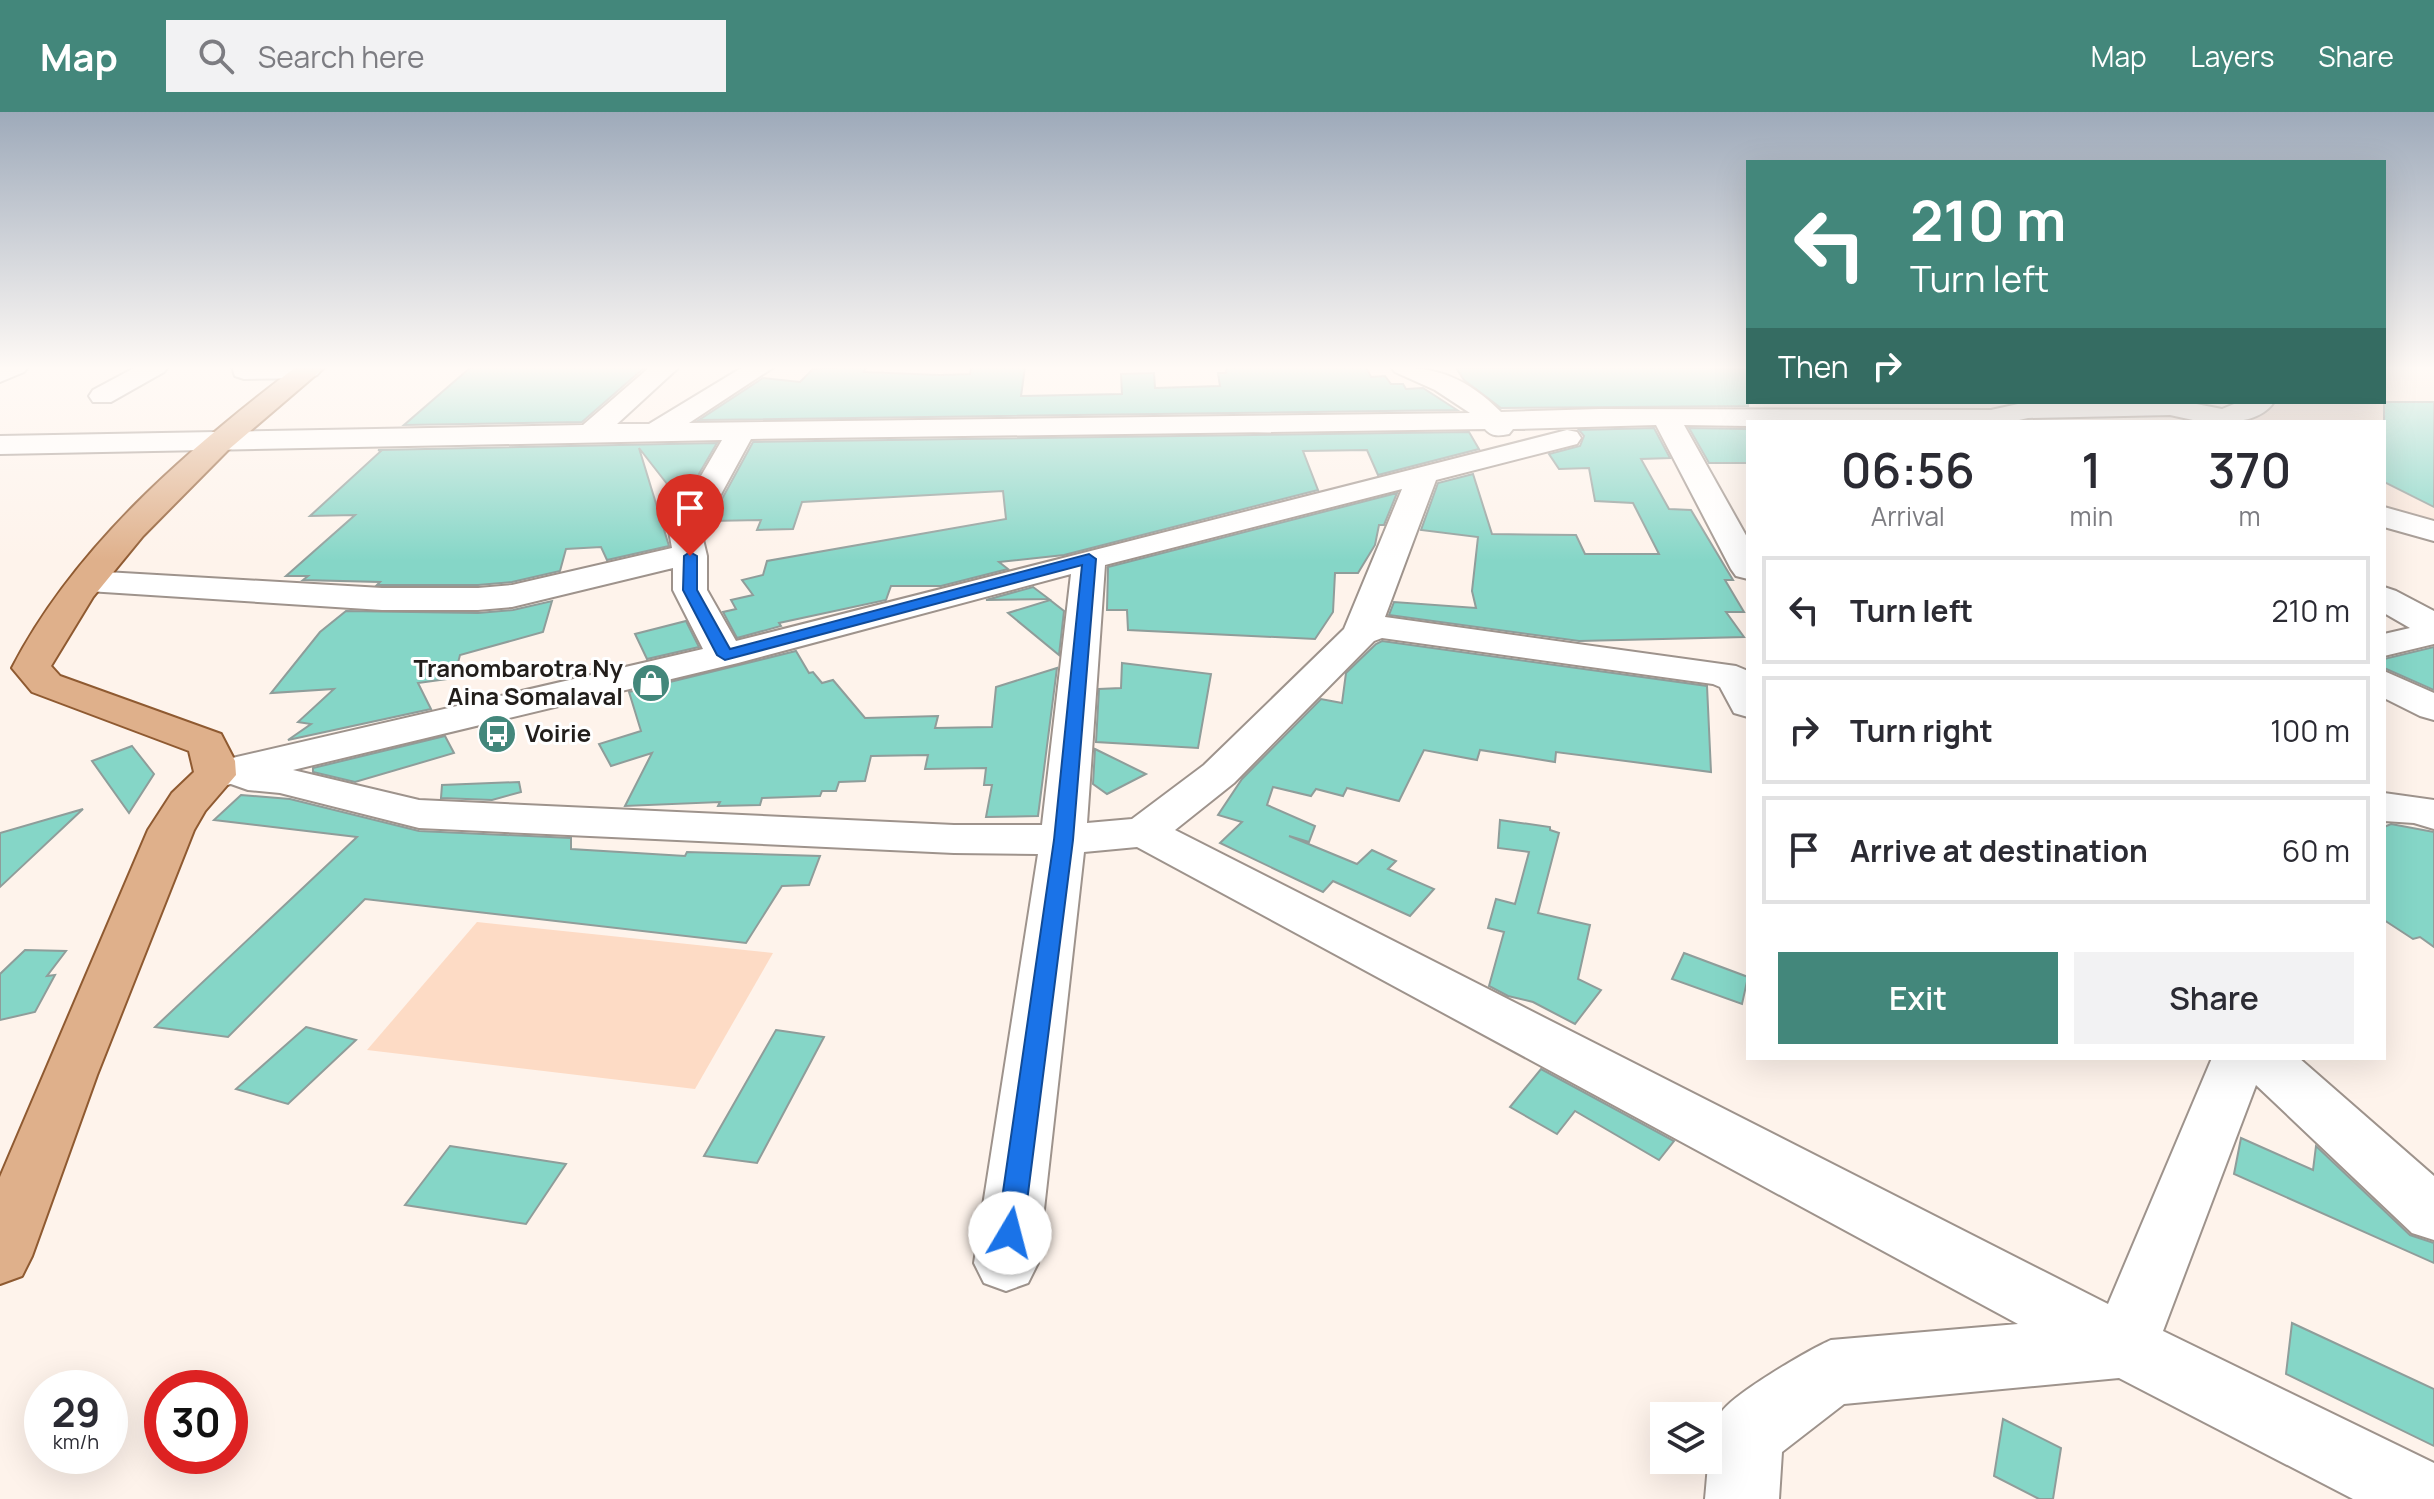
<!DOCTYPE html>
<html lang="en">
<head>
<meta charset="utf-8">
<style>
	:root { --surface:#fff; --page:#f2f2f3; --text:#2b2b33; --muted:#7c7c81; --line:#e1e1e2; --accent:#43877b }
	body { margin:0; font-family:Manrope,sans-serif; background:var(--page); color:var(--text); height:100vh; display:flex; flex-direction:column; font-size:30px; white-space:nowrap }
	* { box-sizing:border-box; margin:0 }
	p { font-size:26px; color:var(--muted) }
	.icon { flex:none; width:44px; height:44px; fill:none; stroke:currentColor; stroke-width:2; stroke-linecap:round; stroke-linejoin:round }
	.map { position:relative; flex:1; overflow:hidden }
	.panel { position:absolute; left:1746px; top:308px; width:640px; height:640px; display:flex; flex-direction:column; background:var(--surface); border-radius:0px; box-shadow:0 8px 32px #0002 }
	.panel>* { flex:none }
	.guide { position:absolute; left:1746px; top:48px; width:640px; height:244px; border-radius:0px; box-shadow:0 8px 32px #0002; background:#43877b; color:#fff; overflow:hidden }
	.tools { position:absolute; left:1650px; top:1290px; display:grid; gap:16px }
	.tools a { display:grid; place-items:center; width:72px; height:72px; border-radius:0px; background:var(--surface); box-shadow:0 8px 32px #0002; font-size:40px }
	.speed { position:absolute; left:24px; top:1258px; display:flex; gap:16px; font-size:40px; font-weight:700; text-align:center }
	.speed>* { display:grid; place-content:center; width:104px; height:104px; border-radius:50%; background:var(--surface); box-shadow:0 8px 32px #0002; line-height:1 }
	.speed small { font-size:20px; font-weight:400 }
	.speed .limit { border:12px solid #d22; background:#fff; color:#111 }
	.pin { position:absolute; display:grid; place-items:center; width:68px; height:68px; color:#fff; margin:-82px -34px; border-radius:50% 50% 50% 0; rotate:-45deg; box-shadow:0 0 8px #0007 }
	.pin .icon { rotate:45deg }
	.me { position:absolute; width:88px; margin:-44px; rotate:8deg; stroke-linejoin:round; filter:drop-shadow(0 0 6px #0008) }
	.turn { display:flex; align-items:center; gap:28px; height:168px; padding:0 32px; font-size:36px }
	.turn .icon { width:104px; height:104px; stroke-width:2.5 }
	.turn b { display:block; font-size:56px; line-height:68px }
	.then { display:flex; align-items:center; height:76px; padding:0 32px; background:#0003; gap:16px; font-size:30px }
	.eta { display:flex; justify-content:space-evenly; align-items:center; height:136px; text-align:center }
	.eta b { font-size:48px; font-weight:600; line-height:56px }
	.primary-button { display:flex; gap:16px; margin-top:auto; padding:16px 32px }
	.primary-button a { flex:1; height:92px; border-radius:0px; background:var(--accent); color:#fff; font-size:32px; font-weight:600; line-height:92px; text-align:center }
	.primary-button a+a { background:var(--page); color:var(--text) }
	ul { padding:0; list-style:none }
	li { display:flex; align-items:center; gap:24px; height:108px; margin:0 16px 12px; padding:0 16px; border:4px solid var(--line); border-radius:0px }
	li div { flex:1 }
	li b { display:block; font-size:30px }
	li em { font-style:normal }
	header { display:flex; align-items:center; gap:48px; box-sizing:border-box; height:112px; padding:0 40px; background:var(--accent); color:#fff }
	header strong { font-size:38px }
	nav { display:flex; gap:44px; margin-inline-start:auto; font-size:28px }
	.search { width:560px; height:72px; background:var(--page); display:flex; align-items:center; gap:20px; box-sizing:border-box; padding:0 28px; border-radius:0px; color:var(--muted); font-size:30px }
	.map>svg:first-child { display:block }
</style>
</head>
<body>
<header>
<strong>Map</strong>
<div class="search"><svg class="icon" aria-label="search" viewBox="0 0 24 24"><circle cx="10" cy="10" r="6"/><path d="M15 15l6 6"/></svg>Search here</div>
<nav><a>Map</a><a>Layers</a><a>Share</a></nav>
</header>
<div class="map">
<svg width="2434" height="1387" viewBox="0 0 2434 1387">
	<rect width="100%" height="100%" fill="#fef3eb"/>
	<!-- built -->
	<polygon fill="#fae7db" points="2384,255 2434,255 2434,418 2384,404 2384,310 2233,310 2282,290 2384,290"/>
	<!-- green -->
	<polygon fill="#fddbc5" points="477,810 773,841 695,977 367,938"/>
	<!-- building -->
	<g fill="#85d6c7" stroke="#8f9d9a" stroke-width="2">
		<polygon points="471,255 645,255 582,310 404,313"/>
		<polygon points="838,255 866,255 864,260 940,263 970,262 971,255 1025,255 1021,284 1122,282 1121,262 1154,261 1155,276 1220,274 1218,261 1226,261 1227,255 1366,255 1371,265 1385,264 1391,272 1403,272 1406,277 1423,276 1457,298 699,308 763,266 800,270 813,257"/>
		<polygon points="1661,255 1748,257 1748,294 1501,296 1464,268 1456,256"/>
		<polygon points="2384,290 2434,290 2434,395 2384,370"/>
		<polygon points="1654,316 1670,346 1641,347 1669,397 1691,398 1733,468 1725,468 1744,500 1726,500 1744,525 1579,529 1389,503 1394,490 1476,496 1472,479 1478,425 1421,418 1438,371 1473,362 1492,422 1576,423 1585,442 1659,442 1633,391 1595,389 1589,356 1559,357 1549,342 1580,334 1584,324 1579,318"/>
		<polygon points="1689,316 1748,317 1748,351 1709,351"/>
		<polygon points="1469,320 1479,337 1378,363 1367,338 1303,339 1318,378 1064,443 999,450 1008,457 941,474 891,474 886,488 779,511 781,514 737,526 723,500 736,497 731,488 753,483 742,468 763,463 767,449 1006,407 1003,379 802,390 793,417 757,418 761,408 710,409 753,330"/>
		<polygon points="717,331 682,391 639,336 669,434 607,448 601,435 566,437 560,459 512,470 478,473 377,473 380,470 303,468 308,464 286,464 355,403 310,404 381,339 378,338"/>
		<polygon points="1397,381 1384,413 1379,413 1375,433 1358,461 1335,461 1333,500 1315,527 1128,518 1127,498 1107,498 1108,455"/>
		<polygon points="1033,475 1049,487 986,488"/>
		<polygon points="1050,488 1064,499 1059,543 1008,501"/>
		<polygon points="552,489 543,520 460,543 454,566 418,571 431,597 288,628 311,612 298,610 334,577 271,581 320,520 346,499 478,501 513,498"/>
		<polygon points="686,509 699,535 647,547 635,522"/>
		<polygon points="1382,529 1707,574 1711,660 1556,640 1555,650 1480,638 1477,648 1424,638 1399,689 1347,676 1343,684 1316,677 1311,684 1273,675 1267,693 1315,714 1309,730 1289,724 1357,752 1372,738 1396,749 1388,757 1434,777 1410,804 1333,769 1323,780 1220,731 1242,710 1218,703 1242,667 1321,587 1342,591 1346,561 1376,532"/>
		<polygon points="2434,535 2434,578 2384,556 2384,547"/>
		<polygon points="796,539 809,561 813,560 822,571 833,568 865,606 938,604 935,616 992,615 996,575 1057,556 1038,704 986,705 992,673 984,673 986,656 925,657 928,643 871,644 865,669 839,670 836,679 822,679 820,684 762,686 760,693 718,694 720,690 625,694 652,641 611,654 599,632 641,619 629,580"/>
		<polygon points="1122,551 1211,562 1198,636 1096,630 1099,577 1121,576"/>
		<polygon points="445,624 454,641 355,670 313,660 313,656"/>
		<polygon points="132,634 154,662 129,701 92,649"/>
		<polygon points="1095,637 1146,662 1107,682 1093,672"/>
		<polygon points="519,670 521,680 492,688 441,686 442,673"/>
		<polygon points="241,683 290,687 419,719 571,726 571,737 685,744 687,740 820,744 809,773 782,774 746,831 365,787 228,925 155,915 357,725 214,708"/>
		<polygon points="83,697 0,775 0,721"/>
		<polygon points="1500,708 1550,715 1550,718 1559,721 1538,801 1590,813 1578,867 1601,878 1575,912 1533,890 1508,884 1489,874 1504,820 1488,816 1496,787 1515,792 1529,740 1498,736"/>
		<polygon points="2391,712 2434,720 2434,835 2420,825 2413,827 2384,808 2384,715"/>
		<polygon points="25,838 66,839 47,864 55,863 35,900 0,908 0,862"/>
		<polygon points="1684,841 1748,865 1742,892 1672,867"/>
		<polygon points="306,915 356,928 288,992 236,977"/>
		<polygon points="776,918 824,925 757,1051 704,1044"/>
		<polygon points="1541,957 1674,1029 1659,1048 1575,999 1557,1022 1510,995"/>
		<polygon points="2241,1026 2313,1058 2316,1034 2410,1123 2434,1131 2434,1151 2234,1062"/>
		<polygon points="450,1034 566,1052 526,1112 405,1093"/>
		<polygon points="2292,1211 2434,1277 2434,1334 2286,1262"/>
		<polygon points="2003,1307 2061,1336 2053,1387 2039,1387 1994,1364"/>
	</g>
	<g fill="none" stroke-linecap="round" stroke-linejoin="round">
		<!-- minor casing -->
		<g stroke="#9e938c" stroke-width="4">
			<g id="minor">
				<polygon points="0,255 28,255 24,260 0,270"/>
				<polygon points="136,255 168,255 164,260 111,290 93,290 89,284 93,278"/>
				<polygon points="232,255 319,255 321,258 317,263 308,266 244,267 235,264"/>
				<path d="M 650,255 L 679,255 L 617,312 L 649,312 L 743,255 L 774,255 L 689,311 L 1470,301 L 1435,278 L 1395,260 L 1391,255 C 1438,255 1467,266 1501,300 L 1599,297 L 1991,298 L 2027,290 L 2186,290 L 2222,297 L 2239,290 L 2274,290 C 2257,315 2217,310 2191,310 L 2193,308 L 2170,303 L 2028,306 L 2010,310 L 1748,310 L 1748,314 L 1684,313 L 1748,427 L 1748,467 L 1736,464 L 1731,457 L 1656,313 L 1513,317 L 1509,322 C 1499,324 1492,325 1485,317 L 751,327 L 701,419 L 707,444 L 707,478 L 736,529 L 1567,318 L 1577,320 L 1581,326 L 1577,332 L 1436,368 L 1385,505 L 1736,554 L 1748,559 L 1748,605 L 1734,601 L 1720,575 L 1713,572 L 1382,526 L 1374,529 L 1234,671 L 1175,718 L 2108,1192 L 2212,946 L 2299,946 L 2434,1064 L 2434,1128 L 2412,1121 L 2256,973 L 2163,1219 L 2434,1351 L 2434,1387 L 2353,1387 L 2119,1266 L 1844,1292 L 1782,1340 L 1779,1387 L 1705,1387 C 1708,1359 1708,1326 1721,1301 C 1731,1283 1810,1237 1831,1228 L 2018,1212 L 1137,735 L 1084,740 L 1038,1151 L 1028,1171 L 1006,1179 L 984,1171 L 974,1151 L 1038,742 L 954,741 L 419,716 L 280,681 L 248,678 L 231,672 L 215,676 L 200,672 L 194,663 L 200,654 L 215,650 L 703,537 L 673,478 L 673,456 L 512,495 L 478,498 L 382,498 L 88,479 L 76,476 L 71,469 L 76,462 L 88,459 L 382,476 L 478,476 L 512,473 L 672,436 L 669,419 L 722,328 L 0,342 L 0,324 L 583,313 ZM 1402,377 L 1344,517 L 1204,653 L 1132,707 L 1087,711 L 1105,453 ZM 1071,462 L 1042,713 L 954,713 L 419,688 L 293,658 L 738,551 Z"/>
				<polygon points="2384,395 2434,409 2434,429 2384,415"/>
				<polygon points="2384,475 2396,479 2434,499 2434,532 2384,544 2384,522 2410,516 2384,501"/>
				<polygon points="2384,559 2434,581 2434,608 2420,604 2384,586"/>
				<polygon points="2384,681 2434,688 2434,717 2414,711 2384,709"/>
			</g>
		</g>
		<!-- major casing -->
		<g stroke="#8f5a31" stroke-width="4">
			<path id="major" d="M 296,255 L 325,255 L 228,338 L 143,424 L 93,485 L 51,554 L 60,564 L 221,622 L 235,649 L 236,663 L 205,699 L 194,718 L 97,963 L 32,1144 L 22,1164 L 0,1172 L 0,1065 L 148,718 L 172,681 L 194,660 L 189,639 L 32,580 L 12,556 C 75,434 188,337 296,255 Z"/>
		</g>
		<!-- minor -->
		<use href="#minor" fill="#fff" fill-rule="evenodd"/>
		<!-- major -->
		<use href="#major" fill="#dfb08b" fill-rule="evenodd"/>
	</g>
	<!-- sky -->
	<linearGradient id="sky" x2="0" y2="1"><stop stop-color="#9eaaba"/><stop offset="0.57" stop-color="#fffaf6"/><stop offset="1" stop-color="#fffaf6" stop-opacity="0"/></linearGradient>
	<rect width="2434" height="449" fill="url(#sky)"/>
	<!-- route -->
	<polygon fill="#1a73e8" stroke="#114b97" stroke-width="2" points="690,440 697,444 697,478 730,537 1089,442 1096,447 1073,728 1023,1121 1019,1129 1010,1132 1001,1129 997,1121 1054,728 1082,453 725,548 717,543 683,478 684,444"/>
	<!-- icons -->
	<defs>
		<g id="shop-disc" transform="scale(2)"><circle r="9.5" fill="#43877b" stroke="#fff"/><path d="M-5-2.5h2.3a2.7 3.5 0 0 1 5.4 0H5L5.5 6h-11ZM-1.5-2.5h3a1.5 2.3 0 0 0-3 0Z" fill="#fff"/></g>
		<g id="bus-disc" transform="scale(2)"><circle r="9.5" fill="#43877b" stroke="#fff"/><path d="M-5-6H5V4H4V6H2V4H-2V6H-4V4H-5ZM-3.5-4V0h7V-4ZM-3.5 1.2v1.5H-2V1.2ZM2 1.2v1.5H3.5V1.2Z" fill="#fff"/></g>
	</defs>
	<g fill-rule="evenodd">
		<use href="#shop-disc" x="651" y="571"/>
		<use href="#bus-disc" x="497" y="622"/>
	</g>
	<g text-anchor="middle" stroke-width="6" stroke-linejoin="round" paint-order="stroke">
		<!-- poi labels -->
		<g font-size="24" font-weight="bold" fill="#221e1b" stroke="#fff" text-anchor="end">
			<text x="623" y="565">Tranombarotra Ny<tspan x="623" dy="28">Aina Somalaval</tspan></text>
			<text x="525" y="630" text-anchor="start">Voirie</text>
		</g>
	</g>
</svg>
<div class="tools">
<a><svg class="icon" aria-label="layers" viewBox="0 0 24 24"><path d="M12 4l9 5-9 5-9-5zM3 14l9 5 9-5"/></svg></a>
</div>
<div class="speed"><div>29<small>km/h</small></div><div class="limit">30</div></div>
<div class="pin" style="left:690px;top:444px;background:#d93025"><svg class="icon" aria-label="arrive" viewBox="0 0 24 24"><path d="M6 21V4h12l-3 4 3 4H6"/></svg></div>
<svg class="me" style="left:1010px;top:1121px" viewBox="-20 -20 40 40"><circle r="19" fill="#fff"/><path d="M0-13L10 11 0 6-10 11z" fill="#1a73e8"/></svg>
<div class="guide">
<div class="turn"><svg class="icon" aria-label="left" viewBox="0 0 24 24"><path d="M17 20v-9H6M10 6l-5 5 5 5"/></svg><div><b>210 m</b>Turn left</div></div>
<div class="then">Then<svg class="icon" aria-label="right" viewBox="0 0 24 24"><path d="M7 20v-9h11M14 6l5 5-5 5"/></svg></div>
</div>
<section class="panel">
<div class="eta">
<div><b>06:56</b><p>Arrival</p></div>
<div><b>1</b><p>min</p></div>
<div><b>370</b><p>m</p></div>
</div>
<ul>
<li><svg class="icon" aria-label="left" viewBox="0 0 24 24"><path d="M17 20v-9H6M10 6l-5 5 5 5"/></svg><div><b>Turn left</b></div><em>210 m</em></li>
<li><svg class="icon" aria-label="right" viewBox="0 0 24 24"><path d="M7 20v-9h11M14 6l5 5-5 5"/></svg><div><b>Turn right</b></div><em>100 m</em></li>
<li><svg class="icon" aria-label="arrive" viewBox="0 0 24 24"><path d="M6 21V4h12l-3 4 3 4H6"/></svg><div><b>Arrive at destination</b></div><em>60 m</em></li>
</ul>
<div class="primary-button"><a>Exit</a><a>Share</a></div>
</section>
</div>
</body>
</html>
